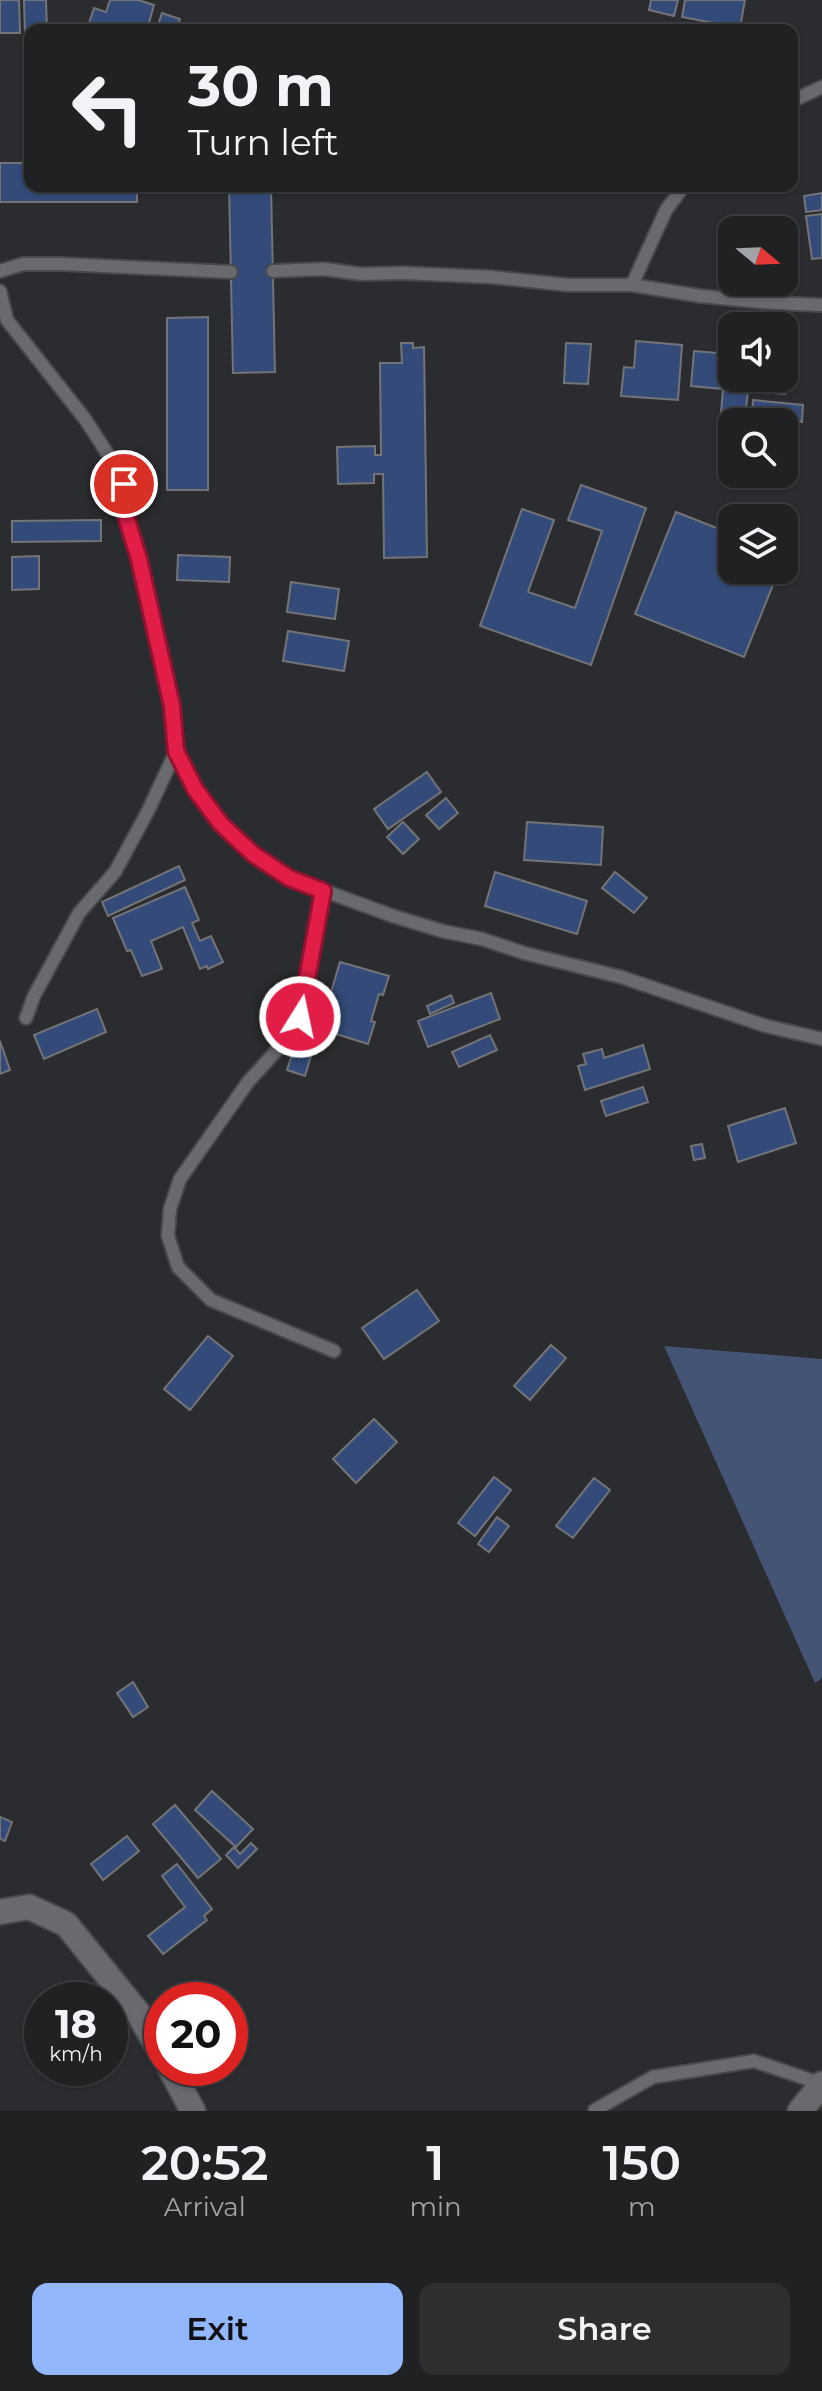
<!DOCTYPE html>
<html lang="en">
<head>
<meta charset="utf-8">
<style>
	:root { --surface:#202123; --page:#2d2e30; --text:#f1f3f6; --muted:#a2a3a6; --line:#3d3e41; --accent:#93b7fd }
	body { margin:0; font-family:Montserrat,sans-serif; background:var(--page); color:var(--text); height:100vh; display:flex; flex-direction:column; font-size:30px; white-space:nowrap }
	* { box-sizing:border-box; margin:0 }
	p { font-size:26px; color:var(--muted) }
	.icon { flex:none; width:44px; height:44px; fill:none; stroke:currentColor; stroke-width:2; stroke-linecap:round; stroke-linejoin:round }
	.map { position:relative; height:2111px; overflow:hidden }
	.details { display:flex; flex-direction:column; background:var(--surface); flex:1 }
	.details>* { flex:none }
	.hud { position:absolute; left:24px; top:24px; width:774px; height:168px; border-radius:16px; box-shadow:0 2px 6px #0004,0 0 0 2px var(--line); background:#202123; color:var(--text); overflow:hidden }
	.needle { width:52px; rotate:109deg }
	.tools { position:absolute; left:718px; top:216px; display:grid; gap:16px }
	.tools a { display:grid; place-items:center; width:80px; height:80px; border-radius:16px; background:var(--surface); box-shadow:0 2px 6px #0004,0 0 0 2px var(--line); font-size:40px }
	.speed { position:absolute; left:24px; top:1982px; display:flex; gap:16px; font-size:40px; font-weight:700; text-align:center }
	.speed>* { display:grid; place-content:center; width:104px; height:104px; border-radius:50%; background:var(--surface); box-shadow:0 2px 6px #0004,0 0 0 2px var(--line); line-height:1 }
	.speed small { font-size:20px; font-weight:400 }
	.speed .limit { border:12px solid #d22; background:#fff; color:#111 }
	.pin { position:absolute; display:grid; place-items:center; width:68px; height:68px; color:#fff; margin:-34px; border:4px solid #fff; border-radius:50%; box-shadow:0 2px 8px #0007 }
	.me { position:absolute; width:88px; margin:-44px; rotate:10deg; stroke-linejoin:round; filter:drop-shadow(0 0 6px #0008) }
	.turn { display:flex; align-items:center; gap:28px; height:168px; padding:0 32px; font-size:36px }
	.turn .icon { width:104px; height:104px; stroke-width:2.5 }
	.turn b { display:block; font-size:56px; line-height:68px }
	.eta { display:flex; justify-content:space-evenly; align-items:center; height:136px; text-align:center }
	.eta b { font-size:48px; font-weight:600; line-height:56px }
	.action { display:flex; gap:16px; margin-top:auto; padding:16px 32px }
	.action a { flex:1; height:92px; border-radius:16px; background:var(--accent); color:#111; font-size:32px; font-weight:600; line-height:92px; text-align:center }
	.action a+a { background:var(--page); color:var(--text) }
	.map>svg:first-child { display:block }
</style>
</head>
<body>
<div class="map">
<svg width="822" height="2111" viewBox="0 0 822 2111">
	<rect width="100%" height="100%" fill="#2b2c2f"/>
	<!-- green -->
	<polygon fill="#435475" points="664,1346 822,1359 822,1678 815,1683"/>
	<!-- building -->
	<g fill="#344b79" stroke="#727477" stroke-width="2">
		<polygon points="0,0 19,0 20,33 0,33"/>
		<polygon points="24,0 46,0 47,30 30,30 30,35 25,35"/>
		<polygon points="110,0 138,0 154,5 147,30 87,29 94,8 106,12"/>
		<polygon points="651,0 678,0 674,16 649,10"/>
		<polygon points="685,0 745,0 740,28 682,17"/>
		<polygon points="162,13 180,19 176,30 157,28"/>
		<polygon points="0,163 30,163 30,186 137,186 137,202 0,202"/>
		<polygon points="229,186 271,186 275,372 233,373"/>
		<polygon points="822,193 822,210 806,212 804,196"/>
		<polygon points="822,214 822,258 812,259 806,216"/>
		<polygon points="208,317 208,490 167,490 167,318"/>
		<polygon points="732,338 732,378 784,378 784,358 788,359 785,394 748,391 745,416 721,413 723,389 691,386 694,351 730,354"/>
		<polygon points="636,341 682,345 678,400 621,396 624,367 634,368"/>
		<polygon points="401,343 413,343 413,348 424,347 427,557 384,558 383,474 374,474 374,483 338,484 337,447 375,446 375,455 381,455 380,363 402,363"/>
		<polygon points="566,343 591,344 588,384 564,383"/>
		<polygon points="753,400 803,405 802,422 752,418"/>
		<polygon points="581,485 646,508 591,665 480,626 522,509 554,520 528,592 575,608 602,531 568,520"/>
		<polygon points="676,512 732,534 732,570 779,570 744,657 635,614"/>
		<polygon points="101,520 101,541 12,542 12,521"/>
		<polygon points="178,555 230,557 229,582 177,580"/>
		<polygon points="39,556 39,589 12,590 12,557"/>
		<polygon points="291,582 339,589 335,619 287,612"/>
		<polygon points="288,631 349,641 344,671 283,661"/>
		<polygon points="427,772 441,792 388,829 374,809"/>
		<polygon points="446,798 458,813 439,829 426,815"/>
		<polygon points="403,822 419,839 403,854 387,837"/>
		<polygon points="527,822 603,827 601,865 524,860"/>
		<polygon points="179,866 185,880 108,916 102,902"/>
		<polygon points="495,872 587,901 577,934 485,906"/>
		<polygon points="615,872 647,898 634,913 602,888"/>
		<polygon points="185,887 199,920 192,923 200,941 211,936 223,962 208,969 207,966 200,969 183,927 151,941 162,969 142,976 131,950 127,951 113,918"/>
		<polygon points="340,962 389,976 383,995 379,994 371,1021 375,1022 368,1044 320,1029"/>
		<polygon points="491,993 500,1019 428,1047 418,1021"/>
		<polygon points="451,995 454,1003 430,1014 427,1006"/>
		<polygon points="97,1009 106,1032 44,1059 34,1035"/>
		<polygon points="300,1030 317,1036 305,1076 287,1070"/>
		<polygon points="490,1035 497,1050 459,1067 452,1052"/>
		<polygon points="0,1041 10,1070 0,1074"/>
		<polygon points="643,1045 650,1069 585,1090 578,1066 586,1064 583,1054 602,1049 604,1058"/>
		<polygon points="643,1087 648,1102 606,1116 601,1101"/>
		<polygon points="785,1108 796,1143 738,1162 728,1126"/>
		<polygon points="702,1144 705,1158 694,1160 691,1146"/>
		<polygon points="417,1290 439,1321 384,1359 362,1328"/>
		<polygon points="208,1336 233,1356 190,1410 164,1389"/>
		<polygon points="551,1345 566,1358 530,1400 514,1386"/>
		<polygon points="374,1419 397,1442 356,1483 333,1459"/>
		<polygon points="494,1477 511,1490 475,1536 458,1523"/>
		<polygon points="594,1478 610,1490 573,1538 556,1526"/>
		<polygon points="497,1517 509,1526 489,1552 478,1544"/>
		<polygon points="133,1682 148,1707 133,1717 117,1693"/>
		<polygon points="212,1791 253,1829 236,1847 195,1810"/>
		<polygon points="175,1805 221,1859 198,1878 153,1824"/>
		<polygon points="0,1817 12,1822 5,1841 0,1839"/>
		<polygon points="127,1836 139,1851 103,1880 91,1864"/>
		<polygon points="251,1843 257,1849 238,1868 226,1855 234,1847 240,1854"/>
		<polygon points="177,1864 212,1909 204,1916 207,1920 163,1954 148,1936 185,1907 162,1876"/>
	</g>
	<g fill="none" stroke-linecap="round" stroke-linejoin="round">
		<!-- lane casing -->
		<g stroke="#47494b" stroke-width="16">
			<g id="lane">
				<polyline points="792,101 822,87"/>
				<polyline points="0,271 23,264 61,264 231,272"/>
				<polyline points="273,271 324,269 361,274 403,273 491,277 568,285 632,285 700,296 773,303 822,305"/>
				<polyline points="632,285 666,210 684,186"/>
				<polyline points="0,291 7,320 85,419 111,459 124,484 127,520 139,559 172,706 176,751 195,789 221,824 253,854 289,878 393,916 442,931 482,939 524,953 621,977 766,1026 822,1039"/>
				<polyline points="323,891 300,1017 278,1049 248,1082 180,1179 170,1209 168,1236 178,1267 211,1300 334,1351"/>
				<polyline points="26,1018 34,996 79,913 115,872 148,811 176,751"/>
				<polyline points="595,2110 653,2077 754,2061 822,2084"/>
			</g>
		</g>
		<!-- street casing -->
		<g stroke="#47494b" stroke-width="28">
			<g id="street">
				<polyline points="0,1912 29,1907 66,1924 138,2013 162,2054"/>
				<polyline points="170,2068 193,2111"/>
			</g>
		</g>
		<!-- secondary casing -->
		<g stroke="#47494b" stroke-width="28">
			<polyline id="secondary" points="800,2111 822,2084"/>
		</g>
		<!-- lane -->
		<use href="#lane" stroke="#696a6e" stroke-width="12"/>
		<!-- street -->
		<use href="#street" stroke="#696a6e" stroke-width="24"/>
		<!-- secondary -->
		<use href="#secondary" stroke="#696a6e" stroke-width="24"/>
	</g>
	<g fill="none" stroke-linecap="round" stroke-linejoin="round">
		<!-- route casing -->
		<g stroke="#92132f" stroke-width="20">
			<polyline id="route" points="124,484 127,520 139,559 172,706 176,751 195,789 221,824 253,854 289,878 323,891 300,1017"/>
		</g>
		<!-- route -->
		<use href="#route" stroke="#e11d48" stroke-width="14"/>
	</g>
</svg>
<div class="tools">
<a><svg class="needle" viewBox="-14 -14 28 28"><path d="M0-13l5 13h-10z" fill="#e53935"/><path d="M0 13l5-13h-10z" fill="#a2a3a6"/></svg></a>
<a><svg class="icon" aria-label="sound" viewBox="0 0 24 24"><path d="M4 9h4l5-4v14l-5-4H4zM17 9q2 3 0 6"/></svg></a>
<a><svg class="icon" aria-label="search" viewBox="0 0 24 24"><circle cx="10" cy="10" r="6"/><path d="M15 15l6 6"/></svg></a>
<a><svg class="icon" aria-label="layers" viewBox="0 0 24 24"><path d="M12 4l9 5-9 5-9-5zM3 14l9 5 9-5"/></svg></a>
</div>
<div class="speed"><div>18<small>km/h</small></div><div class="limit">20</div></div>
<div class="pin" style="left:124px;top:484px;background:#d93025"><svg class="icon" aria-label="arrive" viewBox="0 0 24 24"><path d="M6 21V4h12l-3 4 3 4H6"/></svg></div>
<svg class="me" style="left:300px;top:1017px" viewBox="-20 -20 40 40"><circle r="17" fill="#e11d48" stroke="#fff" stroke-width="3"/><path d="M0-11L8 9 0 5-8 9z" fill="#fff"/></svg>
<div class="hud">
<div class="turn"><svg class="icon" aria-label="left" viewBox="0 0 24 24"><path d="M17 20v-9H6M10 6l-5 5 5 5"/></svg><div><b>30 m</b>Turn left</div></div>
</div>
</div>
<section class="details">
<div class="eta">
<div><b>20:52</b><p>Arrival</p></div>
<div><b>1</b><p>min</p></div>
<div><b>150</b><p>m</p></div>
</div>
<div class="action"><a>Exit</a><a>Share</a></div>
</section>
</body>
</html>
